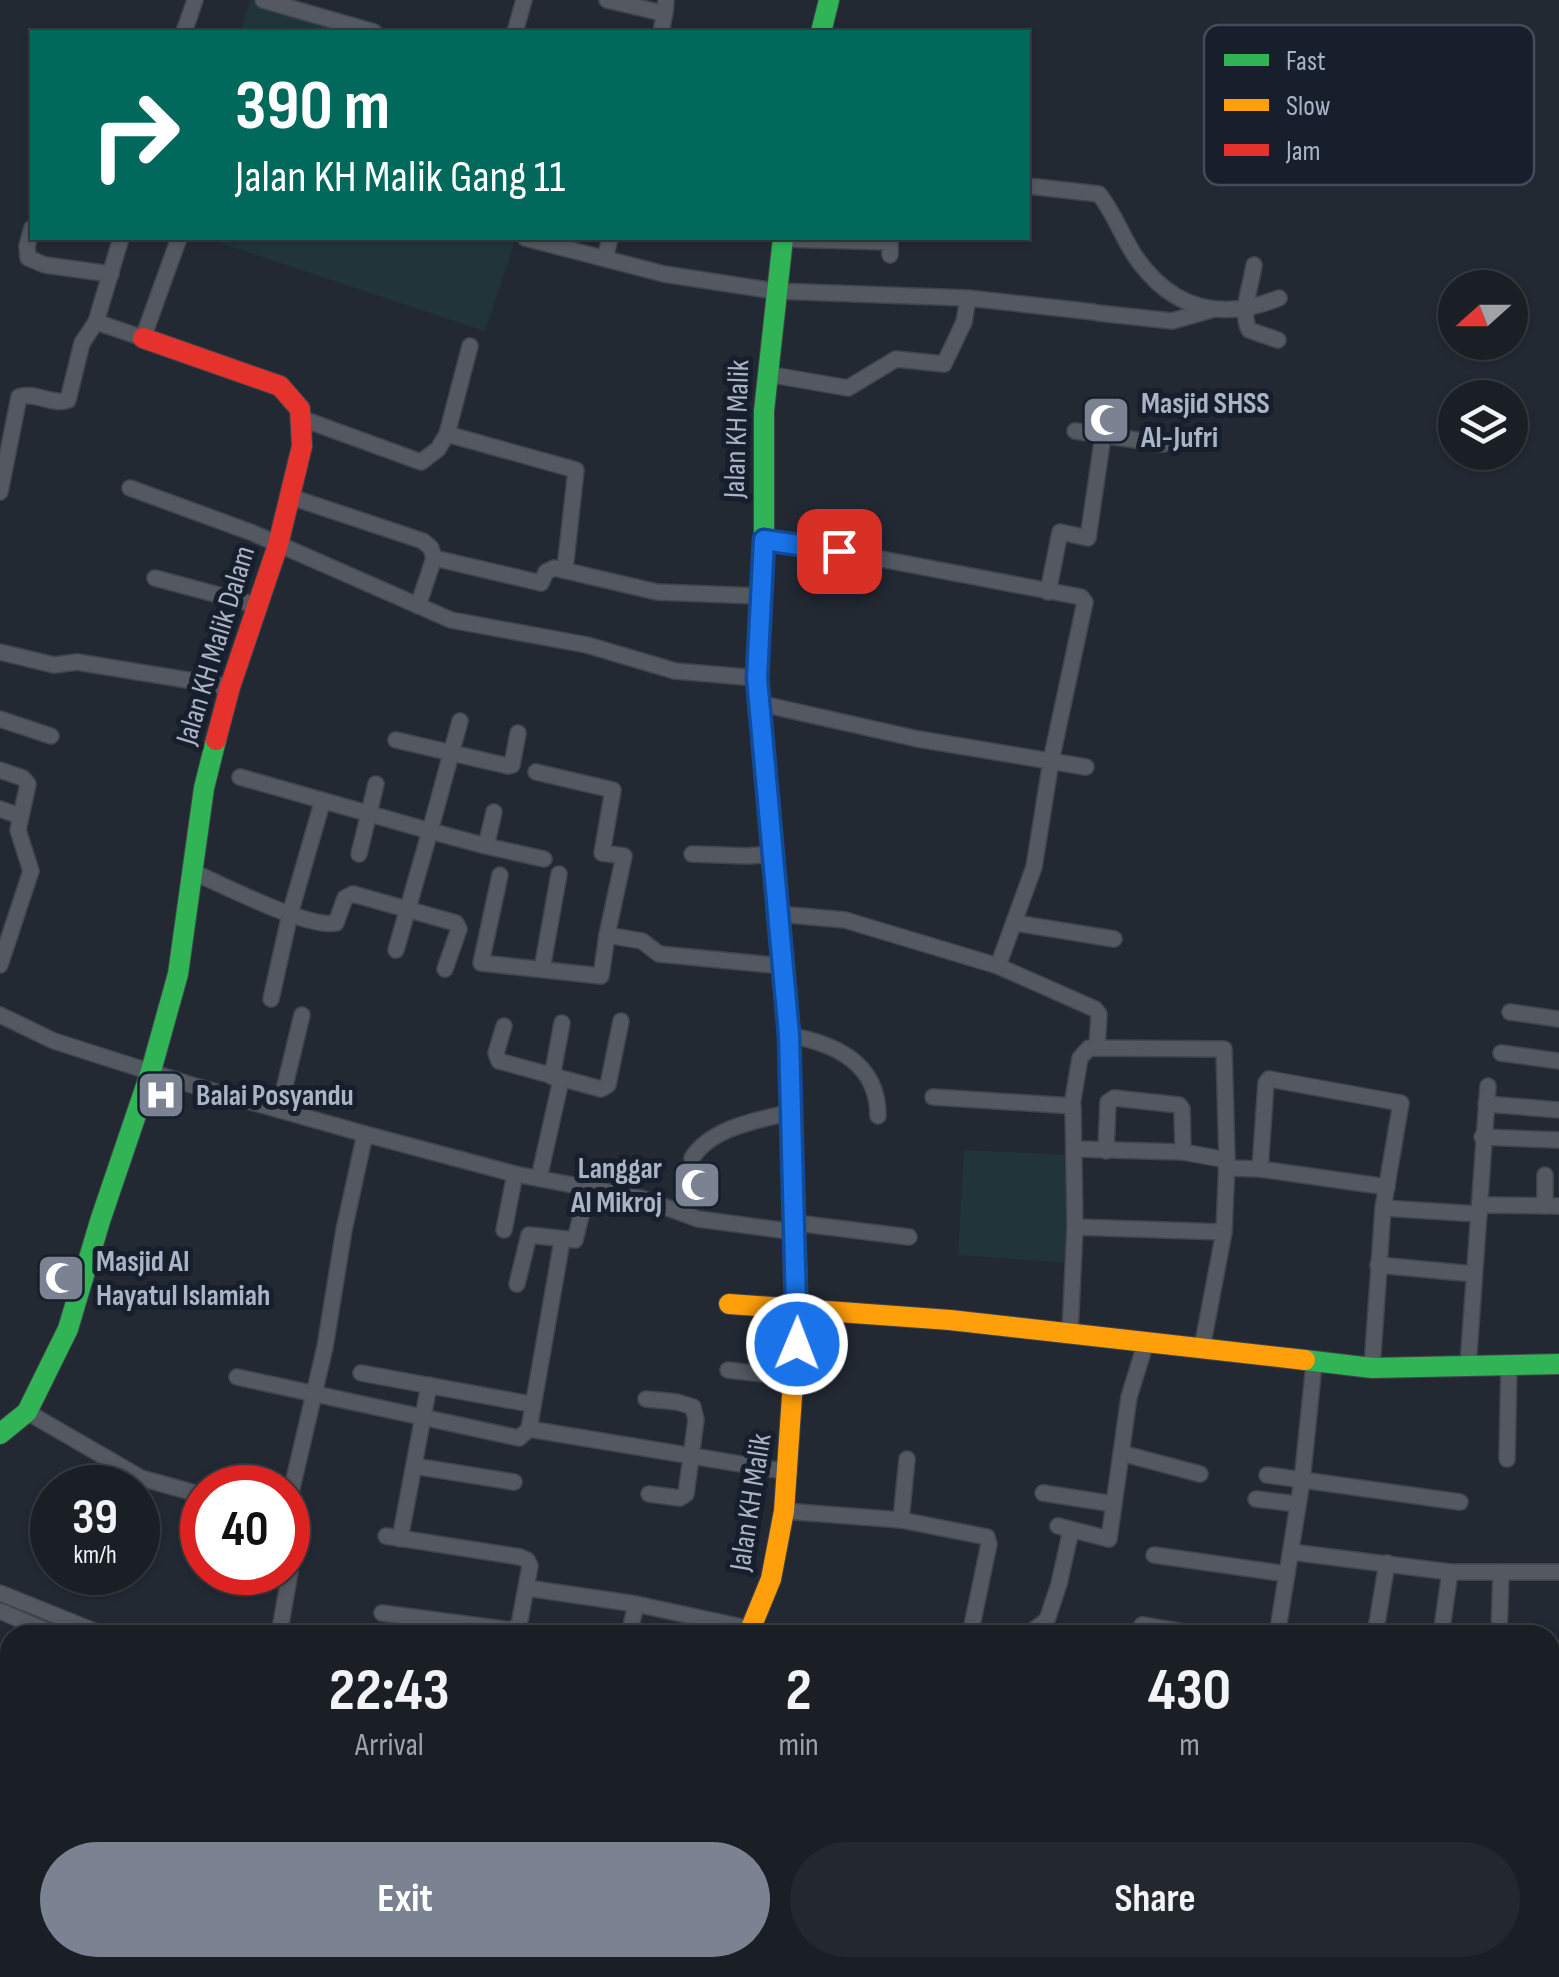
<!DOCTYPE html>
<html lang="en">
<head>
<meta charset="utf-8">
<style>
	:root { --surface:#1a1f26; --page:#23272e; --text:#f1f3f6; --muted:#9fa2a7; --line:#383d43; --accent:#7b8393 }
	body { margin:0; font-family:"Sofia Sans Condensed",sans-serif; background:var(--page); color:var(--text); height:100vh; display:flex; flex-direction:column; font-size:38px; white-space:nowrap }
	* { box-sizing:border-box; margin:0 }
	p { font-size:32px; color:var(--muted) }
	.icon { flex:none; width:55px; height:55px; fill:none; stroke:currentColor; stroke-width:2; stroke-linecap:round; stroke-linejoin:round }
	.map { position:relative; flex:1; overflow:hidden }
	.panel { position:absolute; left:0px; top:1625px; width:1560px; height:352px; display:flex; flex-direction:column; background:var(--surface); border-radius:30px 30px 0 0; box-shadow:0 2px 8px #0004,0 0 0 2px var(--line) }
	.panel>* { flex:none }
	.top-card { position:absolute; left:30px; top:30px; width:1000px; height:210px; border-radius:0px; box-shadow:0 2px 8px #0004,0 0 0 2px var(--line); background:#00695c; color:#fff; overflow:hidden }
	.needle { width:65px; rotate:249deg }
	.tools { position:absolute; left:1438px; top:270px; display:grid; gap:20px }
	.tools a { display:grid; place-items:center; width:90px; height:90px; border-radius:50%; background:var(--surface); box-shadow:0 2px 8px #0004,0 0 0 2px var(--line); font-size:50px }
	.speed { position:absolute; left:30px; top:1465px; display:flex; gap:20px; font-size:50px; font-weight:700; text-align:center }
	.speed>* { display:grid; place-content:center; width:130px; height:130px; border-radius:50%; background:var(--surface); box-shadow:0 2px 8px #0004,0 0 0 2px var(--line); line-height:1 }
	.speed small { font-size:25px; font-weight:400 }
	.speed .limit { border:15px solid #d22; background:#fff; color:#111 }
	.pin { position:absolute; display:grid; place-items:center; width:85px; height:85px; color:#fff; margin:-42px; border-radius:20px; box-shadow:0 5px 15px #0006 }
	.me { position:absolute; width:110px; margin:-55px; rotate:1deg; stroke-linejoin:round; filter:drop-shadow(0 0 8px #0008) }
	.turn { display:flex; align-items:center; gap:35px; height:210px; padding:0 40px; font-size:45px }
	.turn .icon { width:130px; height:130px; stroke-width:2.5 }
	.turn b { display:block; font-size:70px; line-height:85px }
	.eta { display:flex; justify-content:space-evenly; align-items:center; height:170px; text-align:center }
	.eta b { font-size:60px; font-weight:700; line-height:70px }
	.action { display:flex; gap:20px; margin-top:auto; padding:20px 40px }
	.action a { flex:1; height:115px; border-radius:60px; background:var(--accent); color:#fff; font-size:40px; font-weight:700; line-height:115px; text-align:center }
	.action a+a { background:var(--page); color:var(--text) }
	.map>svg:first-child { display:block }
</style>
</head>
<body>
<div class="map">
<svg width="1559" height="1977" viewBox="0 0 1559 1977">
	<rect width="100%" height="100%" fill="#232933"/>
	<!-- green -->
	<g fill="#203439">
		<polygon points="250,0 360,32 241,32"/>
		<polygon points="206,238 504,238 515,241 485,331"/>
		<polygon points="964,1150 1069,1155 1067,1263 958,1255"/>
	</g>
	<g fill="none" stroke-linecap="round" stroke-linejoin="round">
		<!-- stream -->
		<polyline stroke="#2c3e5c" stroke-width="4" points="1550,1737 1559,1737"/>
		<!-- canal -->
		<polyline stroke="#2c3e5c" stroke-width="15" points="786,1968 791,1977"/>
		<!-- river -->
		<g stroke="#2c3e5c" stroke-width="25">
			<polyline points="0,1896 10,1906"/>
			<polyline points="72,1968 83,1977"/>
		</g>
		<!-- street casing -->
		<g stroke="#40444b" stroke-width="18">
			<g id="street">
				<polyline points="263,0 374,32"/>
				<polyline points="607,0 658,12 665,12 666,0"/>
				<polyline points="184,32 195,0"/>
				<polyline points="515,32 524,0"/>
				<polyline points="661,32 665,12"/>
				<path d="M 1028,186 L 1099,194 C 1114,213 1122,236 1135,256 C 1171,309 1220,322 1279,298"/>
				<polyline points="32,228 27,246 28,258 45,265 111,274"/>
				<polyline points="525,238 664,274 775,291 968,298 964,322 944,364 896,359 848,388 767,374"/>
				<polyline points="783,239 890,242 890,255"/>
				<polyline points="605,258 610,238"/>
				<path d="M 1254,265 C 1251,287 1240,310 1249,330 L 1278,340"/>
				<polyline points="968,298 1094,312"/>
				<polyline points="1098,313 1172,321 1211,310"/>
				<polyline points="96,322 121,238"/>
				<polyline points="303,419 421,462 438,449 447,434 576,470 565,569"/>
				<polyline points="1075,431 1163,444"/>
				<polyline points="447,434 470,346"/>
				<polyline points="130,488 253,533 451,620 587,645 675,671 757,678"/>
				<path d="M 0,492 L 19,397 C 35,391 52,406 68,400 L 82,343 L 96,322 L 143,338 L 179,238"/>
				<polyline points="288,496 423,541 431,548 434,558 541,583 546,572 554,568 657,592 759,596"/>
				<polyline points="764,541 839,551 1081,597 1085,602 1051,761 1034,867 998,966"/>
				<polyline points="155,578 256,605"/>
				<polyline points="1048,592 1060,532 1088,538 1103,436"/>
				<polyline points="418,606 434,558"/>
				<polyline points="0,652 54,665 77,662 230,687"/>
				<polyline points="758,703 918,739 1086,767"/>
				<polyline points="0,719 51,736"/>
				<polyline points="396,740 508,766 512,765 518,733"/>
				<polyline points="0,770 23,778 28,784 18,830 31,871 0,965"/>
				<polyline points="536,772 613,790 602,853 624,856 607,935 642,941 659,954 783,966"/>
				<polyline points="240,777 430,831 460,721"/>
				<polyline points="0,809 17,815"/>
				<polyline points="486,846 544,859"/>
				<polyline points="359,854 376,784"/>
				<polyline points="692,854 748,856 771,854"/>
				<path d="M 193,872 C 223,885 308,929 336,923 L 345,898 L 353,894 L 456,923 L 459,929 L 445,969"/>
				<polyline points="500,875 481,963 601,976 607,935"/>
				<polyline points="779,914 845,920 998,966 1095,1009 1099,1014 1097,1048"/>
				<polyline points="1015,923 1114,939"/>
				<polyline points="396,950 430,831 486,846 494,812"/>
				<polyline points="542,969 559,874"/>
				<polyline points="271,999 290,914 322,803"/>
				<polyline points="1510,1012 1559,1019"/>
				<polyline points="0,1015 54,1041 198,1087 365,1134 515,1174 641,1198 698,1219 796,1232"/>
				<polyline points="504,1026 496,1053 499,1061 601,1089 608,1085 621,1021"/>
				<path d="M 789,1035 C 836,1044 878,1063 878,1116"/>
				<polyline points="1501,1053 1559,1061"/>
				<polyline points="552,1077 562,1023"/>
				<polyline points="933,1097 1073,1106 1075,1227 1070,1332"/>
				<polyline points="1486,1104 1559,1110"/>
				<polyline points="1072,1105 1080,1058 1089,1048 1224,1049 1227,1160"/>
				<polyline points="279,1110 302,1015"/>
				<polyline points="1482,1137 1559,1140"/>
				<polyline points="1076,1149 1183,1152 1227,1160 1224,1232 1202,1348"/>
				<polyline points="1106,1151 1108,1102 1114,1098 1179,1105 1182,1109 1183,1152"/>
				<path d="M 692,1158 C 712,1127 759,1120 792,1112"/>
				<polyline points="1226,1168 1260,1169 1387,1187"/>
				<polyline points="1260,1169 1266,1083 1269,1079 1401,1103 1383,1208 1372,1368"/>
				<polyline points="539,1178 561,1080"/>
				<polyline points="1480,1205 1559,1206"/>
				<polyline points="1545,1206 1545,1175"/>
				<polyline points="1383,1208 1479,1214"/>
				<polyline points="796,1223 909,1237"/>
				<polyline points="1075,1227 1224,1232"/>
				<polyline points="504,1230 515,1174"/>
				<polyline points="1378,1265 1474,1274"/>
				<polyline points="517,1284 529,1235 575,1240 588,1188"/>
				<polyline points="1468,1366 1488,1086"/>
				<polyline points="728,1370 795,1378"/>
				<polyline points="361,1373 525,1403"/>
				<polyline points="237,1377 519,1438 529,1429 562,1241"/>
				<polyline points="646,1399 677,1402 693,1407 696,1420 686,1494 680,1498 649,1494"/>
				<polyline points="27,1412 141,1478 202,1495"/>
				<polyline points="529,1429 789,1472"/>
				<polyline points="1121,1453 1200,1474"/>
				<polyline points="1507,1459 1509,1365"/>
				<polyline points="414,1466 514,1482"/>
				<polyline points="1267,1475 1460,1502"/>
				<polyline points="1043,1493 1114,1504"/>
				<polyline points="1256,1499 1297,1504"/>
				<polyline points="288,1505 325,1347 344,1230 365,1134"/>
				<polyline points="784,1511 901,1520 987,1537 989,1544 970,1635"/>
				<polyline points="901,1520 907,1459"/>
				<polyline points="1058,1526 1109,1539 1129,1397 1146,1342"/>
				<polyline points="400,1539 429,1385"/>
				<polyline points="1291,1552 1450,1572 1559,1572"/>
				<polyline points="1154,1555 1287,1574"/>
				<polyline points="527,1588 636,1604 751,1629"/>
				<polyline points="0,1593 104,1635"/>
				<polyline points="0,1611 56,1635"/>
				<polyline points="382,1613 511,1630 519,1625 530,1566 527,1560 520,1557 386,1536"/>
				<polyline points="1142,1625 1202,1635"/>
				<polyline points="279,1635 290,1572 288,1554"/>
				<polyline points="629,1635 636,1604"/>
				<polyline points="1027,1635 1047,1620 1059,1584 1071,1530"/>
				<polyline points="1277,1635 1302,1481 1314,1364"/>
				<polyline points="1375,1635 1387,1563"/>
				<polyline points="1441,1635 1450,1572"/>
				<polyline points="1499,1635 1501,1572"/>
				<polyline points="0,1731 10,1709"/>
				<polyline points="1550,1813 1559,1814"/>
				<polyline points="1550,1868 1559,1869"/>
				<polyline points="376,1968 385,1977"/>
				<polyline points="762,1968 768,1977"/>
				<polyline points="1018,1968 1019,1977"/>
				<polyline points="1317,1968 1345,1971"/>
				<polyline points="1436,1968 1556,1975"/>
				<polyline points="489,1973 490,1968"/>
				<polyline points="339,1977 339,1968"/>
				<polyline points="537,1977 540,1968"/>
				<polyline points="589,1977 592,1968"/>
				<polyline points="875,1977 877,1968"/>
				<polyline points="1044,1977 1049,1968"/>
				<polyline points="1180,1977 1180,1968"/>
				<polyline points="1556,1977 1559,1915"/>
			</g>
		</g>
		<!-- fast casing -->
		<g stroke="#40444b" stroke-width="22">
			<g id="fast">
				<polyline points="821,32 829,0"/>
				<polyline points="781,940 757,678 764,541 764,411 783,238"/>
				<polyline points="1305,1360 1372,1368 1559,1364"/>
				<polyline points="0,1434 27,1412 68,1329 100,1221 151,1071 178,974 204,788 216,740"/>
			</g>
		</g>
		<!-- slow casing -->
		<g stroke="#40444b" stroke-width="22">
			<g id="slow">
				<polyline points="729,1304 950,1320 1305,1360"/>
				<polyline points="748,1635 771,1579 784,1511 798,1310 789,1035 781,940"/>
			</g>
		</g>
		<!-- jam casing -->
		<g stroke="#40444b" stroke-width="22">
			<g id="jam">
				<polyline points="143,338 280,386 300,409 302,446 278,545 230,687 216,740"/>
				<polyline points="813,1968 817,1977"/>
			</g>
		</g>
		<!-- street -->
		<use href="#street" stroke="#535861" stroke-width="15"/>
		<!-- fast -->
		<use href="#fast" stroke="#30b455" stroke-width="20"/>
		<!-- slow -->
		<use href="#slow" stroke="#ff9f0a" stroke-width="20"/>
		<!-- jam -->
		<use href="#jam" stroke="#e5322d" stroke-width="20"/>
	</g>
	<g fill="none" stroke-linecap="round" stroke-linejoin="round">
		<!-- route casing -->
		<g stroke="#114b97" stroke-width="25">
			<polyline id="route" points="797,1344 789,1035 757,678 764,540 839,551"/>
		</g>
		<!-- route -->
		<use href="#route" stroke="#1a73e8" stroke-width="18"/>
	</g>
	<!-- icons -->
	<defs>
		<g id="mosque-square" transform="scale(2.5)"><rect x="-9" y="-9" width="18" height="18" rx="4" fill="#7b8393" stroke="#171f2d"/><path d="M3.5-4.9A6 6 0 1 0 3.5 4.9A5 5 0 1 1 3.5-4.9Z" fill="#fff"/></g>
		<g id="hospital-square" transform="scale(2.5)"><rect x="-9" y="-9" width="18" height="18" rx="4" fill="#7b8393" stroke="#171f2d"/><path d="M-5-5h3v3.5h4V-5h3V5h-3V1.5h-4V5h-3Z" fill="#fff"/></g>
	</defs>
	<g fill-rule="evenodd">
		<use href="#mosque-square" x="1106" y="420"/>
		<use href="#hospital-square" x="161" y="1095"/>
		<use href="#mosque-square" x="697" y="1185"/>
		<use href="#mosque-square" x="61" y="1278"/>
	</g>
	<g text-anchor="middle" stroke-width="10" stroke-linejoin="round" paint-order="stroke">
		<!-- poi labels -->
		<g font-size="30" font-weight="bold" fill="#abb4c6" stroke="#171f2d" text-anchor="start">
			<text x="1141" y="413">Masjid SHSS<tspan x="1141" dy="34">Al-Jufri</tspan></text>
			<text x="196" y="1105">Balai Posyandu</text>
			<text x="662" y="1178" text-anchor="end">Langgar<tspan x="662" dy="34">Al Mikroj</tspan></text>
			<text x="96" y="1271">Masjid Al<tspan x="96" dy="34">Hayatul Islamiah</tspan></text>
		</g>
		<!-- street labels -->
		<g font-size="30" fill="#abb4c6" stroke="#171f2d">
			<text transform="translate(736 429) rotate(-88)" y="10">Jalan KH Malik</text>
			<text transform="translate(215 645) rotate(-73)" y="10">Jalan KH Malik Dalam</text>
			<text transform="translate(750 1502) rotate(-81)" y="10">Jalan KH Malik</text>
		</g>
	</g>
	<!-- legend -->
	<rect x="1204" y="25" width="330" height="160" rx="15" fill="#171f2d" stroke="#434c5b" stroke-width="2.5"/>
	<rect x="1224" y="54" width="45" height="12" fill="#30b455"/>
	<rect x="1224" y="99" width="45" height="12" fill="#ff9f0a"/>
	<rect x="1224" y="144" width="45" height="12" fill="#e5322d"/>
	<g font-size="28" fill="#abb4c6">
		<text x="1286" y="70">Fast</text>
		<text x="1286" y="115">Slow</text>
		<text x="1286" y="160">Jam</text>
	</g>
</svg>
<div class="tools">
<a><svg class="needle" viewBox="-14 -14 28 28"><path d="M0-13l5 13h-10z" fill="#e53935"/><path d="M0 13l5-13h-10z" fill="#9fa2a7"/></svg></a>
<a><svg class="icon" aria-label="layers" viewBox="0 0 24 24"><path d="M12 4l9 5-9 5-9-5zM3 14l9 5 9-5"/></svg></a>
</div>
<div class="speed"><div>39<small>km/h</small></div><div class="limit">40</div></div>
<div class="pin" style="left:839px;top:551px;background:#d93025"><svg class="icon" aria-label="arrive" viewBox="0 0 24 24"><path d="M6 21V4h12l-3 4 3 4H6"/></svg></div>
<svg class="me" style="left:797px;top:1344px" viewBox="-20 -20 40 40"><circle r="17" fill="#1a73e8" stroke="#fff" stroke-width="3"/><path d="M0-11L8 9 0 5-8 9z" fill="#fff"/></svg>
<div class="top-card">
<div class="turn"><svg class="icon" aria-label="right" viewBox="0 0 24 24"><path d="M7 20v-9h11M14 6l5 5-5 5"/></svg><div><b>390 m</b>Jalan KH Malik Gang 11</div></div>
</div>
<section class="panel">
<div class="eta">
<div><b>22:43</b><p>Arrival</p></div>
<div><b>2</b><p>min</p></div>
<div><b>430</b><p>m</p></div>
</div>
<div class="action"><a>Exit</a><a>Share</a></div>
</section>
</div>
</body>
</html>
